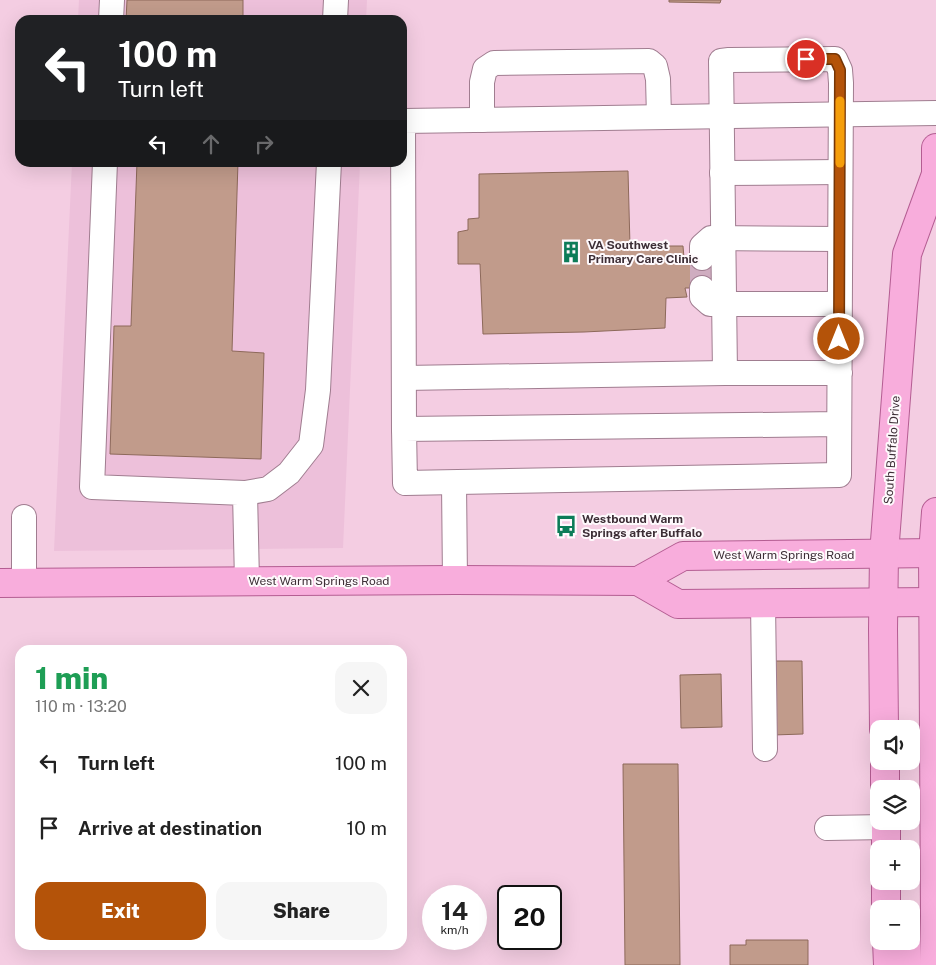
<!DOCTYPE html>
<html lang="en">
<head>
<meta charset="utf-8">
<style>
	:root { --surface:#fff; --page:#f6f6f6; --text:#222; --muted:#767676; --accent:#b45309 }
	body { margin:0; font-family:"Public Sans",sans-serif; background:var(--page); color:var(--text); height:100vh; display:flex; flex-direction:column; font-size:19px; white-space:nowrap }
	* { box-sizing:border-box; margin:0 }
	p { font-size:16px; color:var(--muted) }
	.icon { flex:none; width:28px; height:28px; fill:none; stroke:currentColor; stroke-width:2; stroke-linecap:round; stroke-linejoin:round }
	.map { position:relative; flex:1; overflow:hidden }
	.sheet { position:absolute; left:15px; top:645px; width:392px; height:305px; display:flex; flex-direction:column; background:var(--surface); border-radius:15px; box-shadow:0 5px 20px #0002 }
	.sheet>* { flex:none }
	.hud { position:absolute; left:15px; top:15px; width:392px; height:152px; border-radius:15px; box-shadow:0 5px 20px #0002; background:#202124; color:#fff; overflow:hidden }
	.tools { position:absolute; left:870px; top:720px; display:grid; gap:10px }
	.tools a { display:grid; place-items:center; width:50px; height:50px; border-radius:10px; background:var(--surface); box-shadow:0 5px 20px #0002; font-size:25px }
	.speed { position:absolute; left:422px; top:885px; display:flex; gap:10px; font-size:25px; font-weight:700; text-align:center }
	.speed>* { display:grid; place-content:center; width:65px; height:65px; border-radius:50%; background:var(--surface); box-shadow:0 5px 20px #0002; line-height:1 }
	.speed small { font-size:12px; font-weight:400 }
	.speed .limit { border:2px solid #111; border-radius:8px; background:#fff; color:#111 }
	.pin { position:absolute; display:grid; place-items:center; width:42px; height:42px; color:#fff; margin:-21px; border:2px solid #fff; border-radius:50%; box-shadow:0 1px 5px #0007 }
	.me { position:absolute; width:55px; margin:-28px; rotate:0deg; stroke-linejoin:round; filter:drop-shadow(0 0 4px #0008) }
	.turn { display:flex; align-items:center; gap:18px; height:105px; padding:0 20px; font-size:22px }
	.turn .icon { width:65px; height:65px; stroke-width:2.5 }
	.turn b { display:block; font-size:35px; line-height:42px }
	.lanes { display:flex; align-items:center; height:48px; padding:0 20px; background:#0003; justify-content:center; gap:25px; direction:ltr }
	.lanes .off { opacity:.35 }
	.round { display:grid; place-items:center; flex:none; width:52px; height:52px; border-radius:15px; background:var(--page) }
	.summary { display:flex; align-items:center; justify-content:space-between; height:85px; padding:0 20px }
	h1 { font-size:30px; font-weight:800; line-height:38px; color:#1e9e55 }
	.button { display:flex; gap:10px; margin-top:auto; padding:10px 20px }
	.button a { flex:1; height:58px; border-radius:15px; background:var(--accent); color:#fff; font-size:20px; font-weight:800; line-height:58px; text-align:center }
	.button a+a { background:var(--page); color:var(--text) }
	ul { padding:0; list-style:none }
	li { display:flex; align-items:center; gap:15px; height:65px; padding:0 20px }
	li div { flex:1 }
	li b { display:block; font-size:19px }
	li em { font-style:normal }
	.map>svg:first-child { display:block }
</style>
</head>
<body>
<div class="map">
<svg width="936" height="965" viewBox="0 0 936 965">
	<rect width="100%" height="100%" fill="#f4cde2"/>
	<!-- built -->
	<g fill="#edc0da">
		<polygon points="79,0 367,0 366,20 78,20"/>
		<polygon points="72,163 360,163 343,548 54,551"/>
	</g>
	<!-- building -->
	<g fill="#c19b8b" stroke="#8d695a">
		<polygon points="127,0 243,0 243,20 126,20"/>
		<polygon points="669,0 721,0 720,3 669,2"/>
		<polygon points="137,162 238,162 232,351 264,353 261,459 110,454 114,326 131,326"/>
		<polygon points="628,171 630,246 683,246 684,258 719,258 720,288 685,288 687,297 666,298 665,328 584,332 483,334 480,264 458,264 458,232 468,230 468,219 479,218 479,174"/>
		<polygon points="772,661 802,661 803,734 773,735"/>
		<polygon points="721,674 722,727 681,728 680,675"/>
		<polygon points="623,764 678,764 680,965 625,965"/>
		<polygon points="746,940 808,940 808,965 730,965 730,945 746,945"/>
	</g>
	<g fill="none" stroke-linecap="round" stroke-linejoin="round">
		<!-- minor-tunnel -->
		<polyline stroke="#cfadc0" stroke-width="24" stroke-dasharray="24 12" stroke-linecap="butt" points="702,258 702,288"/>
		<!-- minor casing -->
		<g stroke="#a07d90" stroke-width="26">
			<g id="minor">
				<polyline points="111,20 112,0"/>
				<polyline points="335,20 336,0"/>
				<polyline points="482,120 482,82 485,69 494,63 649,61 655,66 658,79 659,117"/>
				<polyline points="105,162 92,487 245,493 247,581"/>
				<polyline points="722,173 840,172"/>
				<polyline points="702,258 702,246 711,238 840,239"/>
				<polyline points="702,288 702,297 710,304 839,304"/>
				<polyline points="404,378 725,373"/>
				<path d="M 839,424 L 404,429 L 405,483 L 839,475 C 840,344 840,214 841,83 L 840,70 L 835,59 L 729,60 L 721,61 L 725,373 L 840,373"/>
				<polyline points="404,429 403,121 936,113"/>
				<polyline points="454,483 455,580"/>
				<polyline points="245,493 268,489 289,473 311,445 318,390 329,162"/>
				<polyline points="24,517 24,583"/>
				<polyline points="763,603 765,749"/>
				<polyline points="827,828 886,827"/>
			</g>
		</g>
		<!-- major casing -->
		<g stroke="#b45d92" stroke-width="30">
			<g id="major">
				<polyline points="936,148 936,181"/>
				<polyline points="638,581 683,556 936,553"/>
				<polyline points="0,583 455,580 638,581 678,604 936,602"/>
				<polyline points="884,729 883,629 884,554 907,254 935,177"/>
				<polyline points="885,761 885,789"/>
				<polyline points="886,821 886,849"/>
				<polyline points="886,881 886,909"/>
				<polyline points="887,941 888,965"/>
				<polyline points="906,941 907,965"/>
				<polyline points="934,965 935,916 933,553 936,512"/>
			</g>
		</g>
		<!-- minor -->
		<use href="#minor" stroke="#fff" stroke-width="24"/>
		<!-- major -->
		<use href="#major" stroke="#f8addc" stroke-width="28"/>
	</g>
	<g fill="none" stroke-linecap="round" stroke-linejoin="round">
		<!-- route casing -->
		<g stroke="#753606" stroke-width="12">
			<polyline id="route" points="806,59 835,59 840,70 839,339"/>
		</g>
		<!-- route -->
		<use href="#route" stroke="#b45309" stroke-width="9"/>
		<!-- slow -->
		<polyline stroke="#f59e0b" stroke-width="9" points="840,163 840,101"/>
	</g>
	<!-- icons -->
	<defs>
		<g id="building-bare" transform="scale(1.725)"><path d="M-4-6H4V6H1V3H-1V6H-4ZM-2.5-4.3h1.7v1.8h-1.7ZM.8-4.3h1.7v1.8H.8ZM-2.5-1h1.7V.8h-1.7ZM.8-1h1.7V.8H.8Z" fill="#0c7c58" stroke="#fef9fc" stroke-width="2.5" paint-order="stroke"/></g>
		<g id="bus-bare" transform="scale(1.725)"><path d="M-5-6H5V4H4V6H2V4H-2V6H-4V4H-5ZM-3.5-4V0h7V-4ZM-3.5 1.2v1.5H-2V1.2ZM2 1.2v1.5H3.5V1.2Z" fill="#0c7c58" stroke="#fef9fc" stroke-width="2.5" paint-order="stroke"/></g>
	</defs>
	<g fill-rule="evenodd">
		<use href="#building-bare" x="571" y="252"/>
		<use href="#bus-bare" x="566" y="526"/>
	</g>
	<g text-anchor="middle" stroke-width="4" stroke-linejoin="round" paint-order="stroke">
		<!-- poi labels -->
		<g font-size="12" font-weight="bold" fill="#3d2e36" stroke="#fef9fc" text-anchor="start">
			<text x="588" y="249">VA Southwest<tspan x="588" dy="14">Primary Care Clinic</tspan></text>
			<text x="582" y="523">Westbound Warm<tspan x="582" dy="14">Springs after Buffalo</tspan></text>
		</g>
		<!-- street labels -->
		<g font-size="12" fill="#3d2e36" stroke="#fef9fc">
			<text transform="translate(892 450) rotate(-86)" y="4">South Buffalo Drive</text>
			<text x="784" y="559">West Warm Springs Road</text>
			<text x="319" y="585">West Warm Springs Road</text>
		</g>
	</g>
</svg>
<div class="tools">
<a><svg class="icon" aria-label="sound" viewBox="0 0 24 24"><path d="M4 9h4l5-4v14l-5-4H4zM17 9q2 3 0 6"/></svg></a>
<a><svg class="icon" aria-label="layers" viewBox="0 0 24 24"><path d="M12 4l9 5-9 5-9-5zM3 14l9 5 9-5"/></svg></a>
<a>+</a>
<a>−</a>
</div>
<div class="speed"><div>14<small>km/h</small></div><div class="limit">20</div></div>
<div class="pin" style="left:806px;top:59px;background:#d93025"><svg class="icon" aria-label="arrive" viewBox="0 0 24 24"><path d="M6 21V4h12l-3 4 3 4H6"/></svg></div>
<svg class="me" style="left:839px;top:339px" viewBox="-20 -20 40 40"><circle r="17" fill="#b45309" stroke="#fff" stroke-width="3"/><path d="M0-11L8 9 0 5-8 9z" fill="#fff"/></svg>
<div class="hud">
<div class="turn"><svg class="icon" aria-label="left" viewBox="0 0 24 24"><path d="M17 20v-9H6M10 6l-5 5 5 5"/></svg><div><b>100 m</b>Turn left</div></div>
<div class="lanes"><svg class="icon" aria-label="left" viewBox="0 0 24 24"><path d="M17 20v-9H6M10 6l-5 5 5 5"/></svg><svg class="icon off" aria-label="ahead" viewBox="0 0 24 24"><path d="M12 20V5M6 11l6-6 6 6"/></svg><svg class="icon off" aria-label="right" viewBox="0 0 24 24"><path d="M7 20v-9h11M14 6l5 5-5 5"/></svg></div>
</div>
<section class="sheet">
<div class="summary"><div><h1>1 min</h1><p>110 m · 13:20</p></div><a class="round"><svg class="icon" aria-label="close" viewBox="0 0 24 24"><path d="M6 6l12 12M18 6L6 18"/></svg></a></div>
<ul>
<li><svg class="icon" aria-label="left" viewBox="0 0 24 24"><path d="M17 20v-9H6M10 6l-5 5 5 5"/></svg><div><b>Turn left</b></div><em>100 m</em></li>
<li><svg class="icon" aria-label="arrive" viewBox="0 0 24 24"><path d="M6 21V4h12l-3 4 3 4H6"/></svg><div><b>Arrive at destination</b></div><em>10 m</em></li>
</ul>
<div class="button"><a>Exit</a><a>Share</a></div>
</section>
</div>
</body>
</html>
